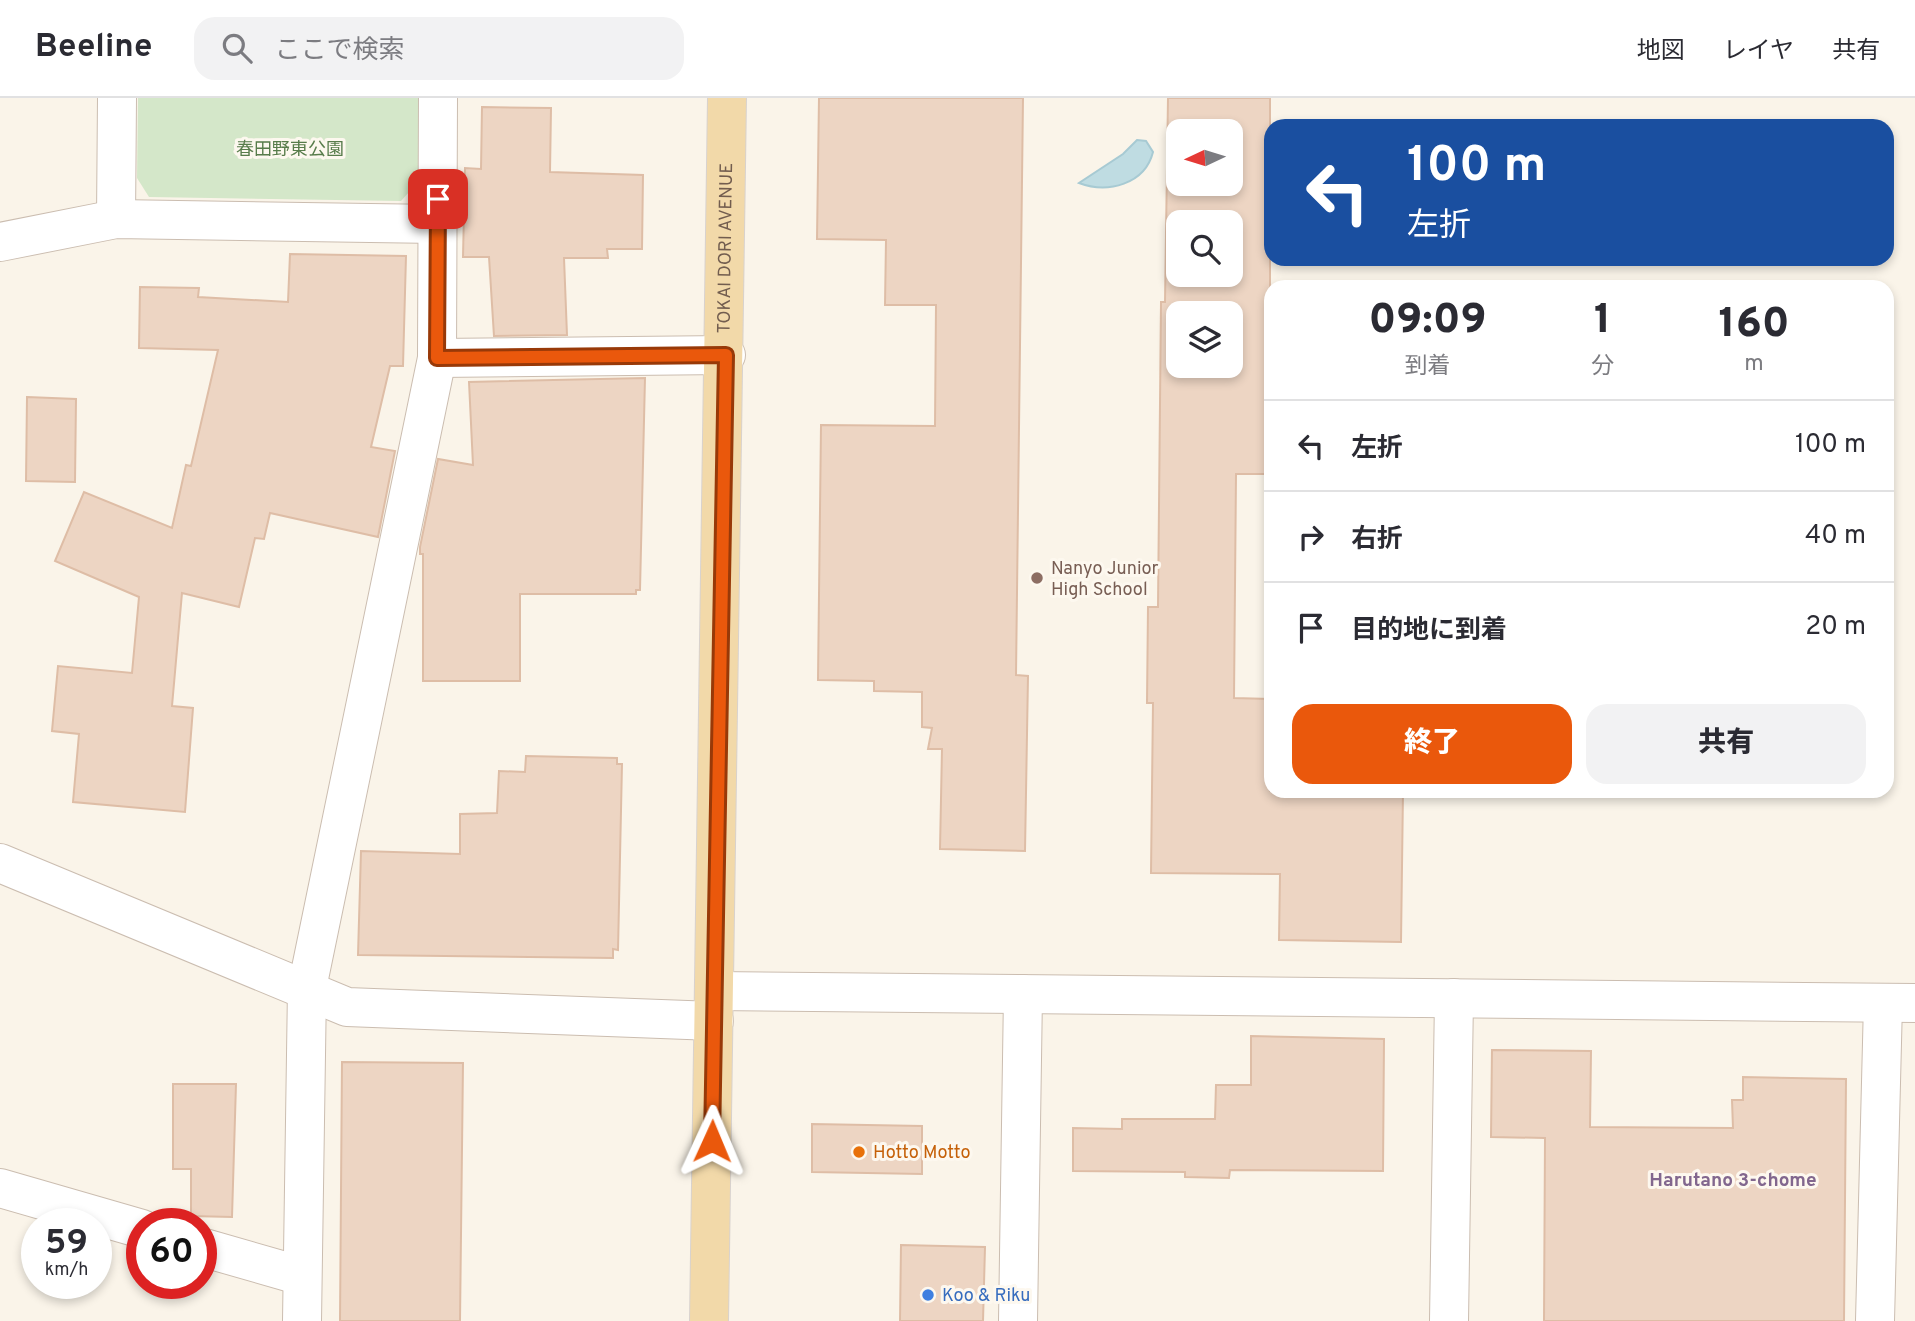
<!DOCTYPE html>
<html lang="ja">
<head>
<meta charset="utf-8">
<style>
	:root { --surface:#fff; --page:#f2f2f3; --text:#2b2b33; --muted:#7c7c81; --line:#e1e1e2; --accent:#ea580c }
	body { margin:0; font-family:Overpass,"Noto Sans JP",sans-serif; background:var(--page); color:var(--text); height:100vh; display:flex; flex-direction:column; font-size:26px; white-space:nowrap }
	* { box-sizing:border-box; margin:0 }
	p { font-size:23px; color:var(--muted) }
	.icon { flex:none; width:38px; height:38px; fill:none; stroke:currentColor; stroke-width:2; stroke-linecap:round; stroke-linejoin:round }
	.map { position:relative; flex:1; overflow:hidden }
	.panel { position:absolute; left:1264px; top:182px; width:630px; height:518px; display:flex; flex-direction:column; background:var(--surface); border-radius:21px; box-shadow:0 4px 10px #0003 }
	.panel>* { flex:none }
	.banner { position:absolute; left:1264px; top:21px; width:630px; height:147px; border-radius:21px; box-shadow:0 4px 10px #0003; background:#1a4fa0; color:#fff; overflow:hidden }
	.needle { width:46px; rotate:266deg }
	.controls { position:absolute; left:1166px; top:21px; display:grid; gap:14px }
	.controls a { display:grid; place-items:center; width:77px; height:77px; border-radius:14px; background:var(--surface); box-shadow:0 4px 10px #0003; font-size:35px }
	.speed { position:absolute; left:21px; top:1110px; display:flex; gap:14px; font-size:35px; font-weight:700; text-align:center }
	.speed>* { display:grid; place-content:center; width:91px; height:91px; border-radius:50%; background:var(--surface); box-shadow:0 4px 10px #0003; line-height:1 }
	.speed small { font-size:18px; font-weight:400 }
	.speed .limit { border:10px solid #d22; background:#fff; color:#111 }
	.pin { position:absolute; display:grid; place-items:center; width:60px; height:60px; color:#fff; margin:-30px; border-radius:14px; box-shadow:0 4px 10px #0006 }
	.me { position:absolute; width:77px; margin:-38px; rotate:1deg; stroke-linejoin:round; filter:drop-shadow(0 0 5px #0008) }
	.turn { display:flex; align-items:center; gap:24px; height:147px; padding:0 28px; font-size:32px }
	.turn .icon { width:91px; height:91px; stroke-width:2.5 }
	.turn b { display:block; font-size:49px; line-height:60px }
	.eta { display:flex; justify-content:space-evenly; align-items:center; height:119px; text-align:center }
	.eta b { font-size:42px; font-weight:800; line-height:49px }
	.action { display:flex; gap:14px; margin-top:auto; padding:14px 28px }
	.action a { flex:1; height:80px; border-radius:21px; background:var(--accent); color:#fff; font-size:28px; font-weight:800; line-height:80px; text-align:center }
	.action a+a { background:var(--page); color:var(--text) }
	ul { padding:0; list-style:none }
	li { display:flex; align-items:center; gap:21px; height:91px; padding:0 28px; border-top:2px solid var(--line) }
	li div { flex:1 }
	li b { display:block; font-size:26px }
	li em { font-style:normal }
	header { display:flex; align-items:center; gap:42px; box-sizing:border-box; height:98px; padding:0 35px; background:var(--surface); border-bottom:2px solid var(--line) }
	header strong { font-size:33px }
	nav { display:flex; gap:38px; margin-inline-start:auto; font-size:24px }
	.search { width:490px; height:63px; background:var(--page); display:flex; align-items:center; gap:18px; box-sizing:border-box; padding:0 24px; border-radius:21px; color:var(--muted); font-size:26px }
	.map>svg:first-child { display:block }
</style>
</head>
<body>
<header>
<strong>Beeline</strong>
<div class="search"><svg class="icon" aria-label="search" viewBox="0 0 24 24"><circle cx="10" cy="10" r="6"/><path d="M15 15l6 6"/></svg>ここで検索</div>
<nav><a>地図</a><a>レイヤ</a><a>共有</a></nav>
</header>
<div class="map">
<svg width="1915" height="1223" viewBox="0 0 1915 1223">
	<rect width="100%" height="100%" fill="#faf4e9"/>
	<!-- green -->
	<polygon fill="#d4e7c9" points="138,0 419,0 418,84 401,103 149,99 137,80"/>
	<!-- water -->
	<path fill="#bfdce2" stroke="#a7cad3" stroke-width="2" d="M 1137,42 L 1146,43 L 1153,54 C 1145,86 1108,96 1079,85 L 1123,56 Z"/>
	<!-- building -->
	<g fill="#edd5c3" stroke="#debda6" stroke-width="2" fill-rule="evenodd">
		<polygon points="819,0 1023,0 1016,577 1028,578 1025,753 940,751 942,651 928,651 932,630 922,629 922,594 874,593 874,583 818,582 821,327 935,328 936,207 885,207 886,142 817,141"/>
		<path d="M 1168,0 L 1270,0 L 1270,237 L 1266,237 L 1265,376 L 1236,376 L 1234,600 L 1270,601 L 1270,693 L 1403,693 L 1401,844 L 1279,842 L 1280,776 L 1151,775 L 1153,605 L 1147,605 L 1148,509 L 1158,509 L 1161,204 L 1165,204 ZM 1178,33 L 1230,33 L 1230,86 L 1178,86 ZM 1178,124 L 1230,124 L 1230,177 L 1178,177 ZM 1178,215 L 1230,215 L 1230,268 L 1178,268 Z"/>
		<polygon points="482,9 551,10 550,74 643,77 642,151 607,151 608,160 564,160 567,237 494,238 489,159 463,159 465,70 481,71"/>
		<polygon points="290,156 406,158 403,268 390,268 371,349 395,353 378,439 270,415 264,441 255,440 239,509 182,495 172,608 193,610 185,714 73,704 79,636 52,633 58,568 132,575 139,499 55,463 84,394 172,430 186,367 191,368 218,252 139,250 140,189 199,190 198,199 288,204"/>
		<polygon points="645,280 640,492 636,492 636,496 520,496 520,583 423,583 423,456 420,456 420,449 438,361 473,367 469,284"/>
		<polygon points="27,299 76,301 75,384 26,383"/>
		<polygon points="526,658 617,660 617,666 622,666 618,852 613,851 613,860 358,857 361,753 460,756 460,716 497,715 499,673 525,674"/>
		<polygon points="1251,938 1384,941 1383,1073 1230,1072 1229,1080 1185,1079 1185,1074 1073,1073 1073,1030 1122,1031 1122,1021 1215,1021 1216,987 1251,987"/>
		<polygon points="1492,952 1591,953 1590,1029 1733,1030 1732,1002 1743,1002 1743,979 1846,981 1844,1223 1544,1223 1545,1040 1491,1039"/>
		<polygon points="342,964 463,965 460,1223 340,1223"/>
		<polygon points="173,986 236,986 232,1119 191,1118 191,1071 173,1071"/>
		<polygon points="812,1026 922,1028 922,1076 812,1074"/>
		<polygon points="901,1147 985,1149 983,1223 900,1223"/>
	</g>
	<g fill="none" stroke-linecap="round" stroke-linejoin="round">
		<!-- minor casing -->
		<g stroke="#cbbdb0" stroke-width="40">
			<g id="minor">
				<polyline points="116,121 117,0"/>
				<polyline points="0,144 116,121 437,126"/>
				<polyline points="437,260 726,257"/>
				<polyline points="0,765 347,909 714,923"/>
				<polyline points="714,893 1915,905"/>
				<polyline points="0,1090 142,1131"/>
				<polyline points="201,1149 302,1178"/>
				<polyline points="302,1223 307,890 437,260 438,0"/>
				<polyline points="1018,1223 1023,896"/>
				<polyline points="1449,1223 1454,900"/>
				<polyline points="1875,1223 1883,905"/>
			</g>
		</g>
		<!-- major casing -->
		<g stroke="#d8d2ce" stroke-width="40">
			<g id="major">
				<path id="s1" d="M 709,1223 L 727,0"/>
			</g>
		</g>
		<!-- minor -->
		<use href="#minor" stroke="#fff" stroke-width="38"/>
		<!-- major -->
		<use href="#major" stroke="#f2d9a9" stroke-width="38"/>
	</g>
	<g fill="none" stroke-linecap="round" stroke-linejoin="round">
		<!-- route casing -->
		<g stroke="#983908" stroke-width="18">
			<polyline id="route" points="438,101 437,260 726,257 712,1043"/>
		</g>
		<!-- route -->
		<use href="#route" stroke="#ea580c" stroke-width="12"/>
	</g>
	<!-- markers -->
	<circle fill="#8d6e63" stroke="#fdf8ef" stroke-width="2.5" cx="1037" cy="480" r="7"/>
	<circle fill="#e8710a" stroke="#fdf8ef" stroke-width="2.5" cx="859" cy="1054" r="7"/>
	<circle fill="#3f7fe0" stroke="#fdf8ef" stroke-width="2.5" cx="928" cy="1197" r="7"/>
	<g text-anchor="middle" stroke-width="6" stroke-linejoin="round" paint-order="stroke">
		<!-- park labels -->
		<g font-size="18" fill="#587c4b" stroke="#fdf8ef">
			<text x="290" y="57">春田野東公園</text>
		</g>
		<!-- street labels -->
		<g font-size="18" fill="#725d4f" stroke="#fdf8ef">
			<text dy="6" stroke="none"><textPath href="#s1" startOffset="1073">TOKAI DORI AVENUE</textPath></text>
		</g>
		<!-- education labels -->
		<g font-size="18" fill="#785e54" stroke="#fdf8ef" text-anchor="start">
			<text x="1051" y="476">Nanyo Junior<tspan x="1051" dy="21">High School</tspan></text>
		</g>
		<!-- food labels -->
		<g font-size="18" fill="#c56008" stroke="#fdf8ef" text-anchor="start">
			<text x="873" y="1060">Hotto Motto</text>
		</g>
		<!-- shop labels -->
		<g font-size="18" fill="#366cbe" stroke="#fdf8ef" text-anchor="start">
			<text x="942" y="1203">Koo &amp; Riku</text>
		</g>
		<!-- neighbourhood labels -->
		<g font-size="19" font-weight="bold" fill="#82678e" stroke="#fdf8ef">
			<text x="1733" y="1088">Harutano 3-chome</text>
		</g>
	</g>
</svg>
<div class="controls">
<a><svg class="needle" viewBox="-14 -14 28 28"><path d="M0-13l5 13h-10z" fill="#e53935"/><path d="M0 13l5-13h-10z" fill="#7c7c81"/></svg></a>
<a><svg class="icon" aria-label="search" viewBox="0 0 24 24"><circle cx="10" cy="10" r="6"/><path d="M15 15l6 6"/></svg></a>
<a><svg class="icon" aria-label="layers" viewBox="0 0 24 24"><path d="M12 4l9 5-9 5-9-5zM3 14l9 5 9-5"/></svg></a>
</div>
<div class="speed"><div>59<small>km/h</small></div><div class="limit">60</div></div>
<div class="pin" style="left:438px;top:101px;background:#d93025"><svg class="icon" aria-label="arrive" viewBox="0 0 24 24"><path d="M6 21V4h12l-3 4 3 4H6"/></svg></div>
<svg class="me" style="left:712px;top:1043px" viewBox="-20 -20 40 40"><path d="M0-17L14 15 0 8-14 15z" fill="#ea580c" stroke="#fff" stroke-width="4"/></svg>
<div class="banner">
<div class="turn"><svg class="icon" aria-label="left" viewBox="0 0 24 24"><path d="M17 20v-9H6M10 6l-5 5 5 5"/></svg><div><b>100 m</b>左折</div></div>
</div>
<section class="panel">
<div class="eta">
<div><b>09:09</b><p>到着</p></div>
<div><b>1</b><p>分</p></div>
<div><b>160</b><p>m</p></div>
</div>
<ul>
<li><svg class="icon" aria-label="left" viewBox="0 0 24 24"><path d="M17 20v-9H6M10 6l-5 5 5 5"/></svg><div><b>左折</b></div><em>100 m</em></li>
<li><svg class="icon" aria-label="right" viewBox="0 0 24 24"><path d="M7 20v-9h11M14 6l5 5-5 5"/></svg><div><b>右折</b></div><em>40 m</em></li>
<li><svg class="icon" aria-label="arrive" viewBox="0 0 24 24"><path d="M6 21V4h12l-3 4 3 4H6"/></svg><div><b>目的地に到着</b></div><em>20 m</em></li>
</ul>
<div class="action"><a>終了</a><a>共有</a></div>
</section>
</div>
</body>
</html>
